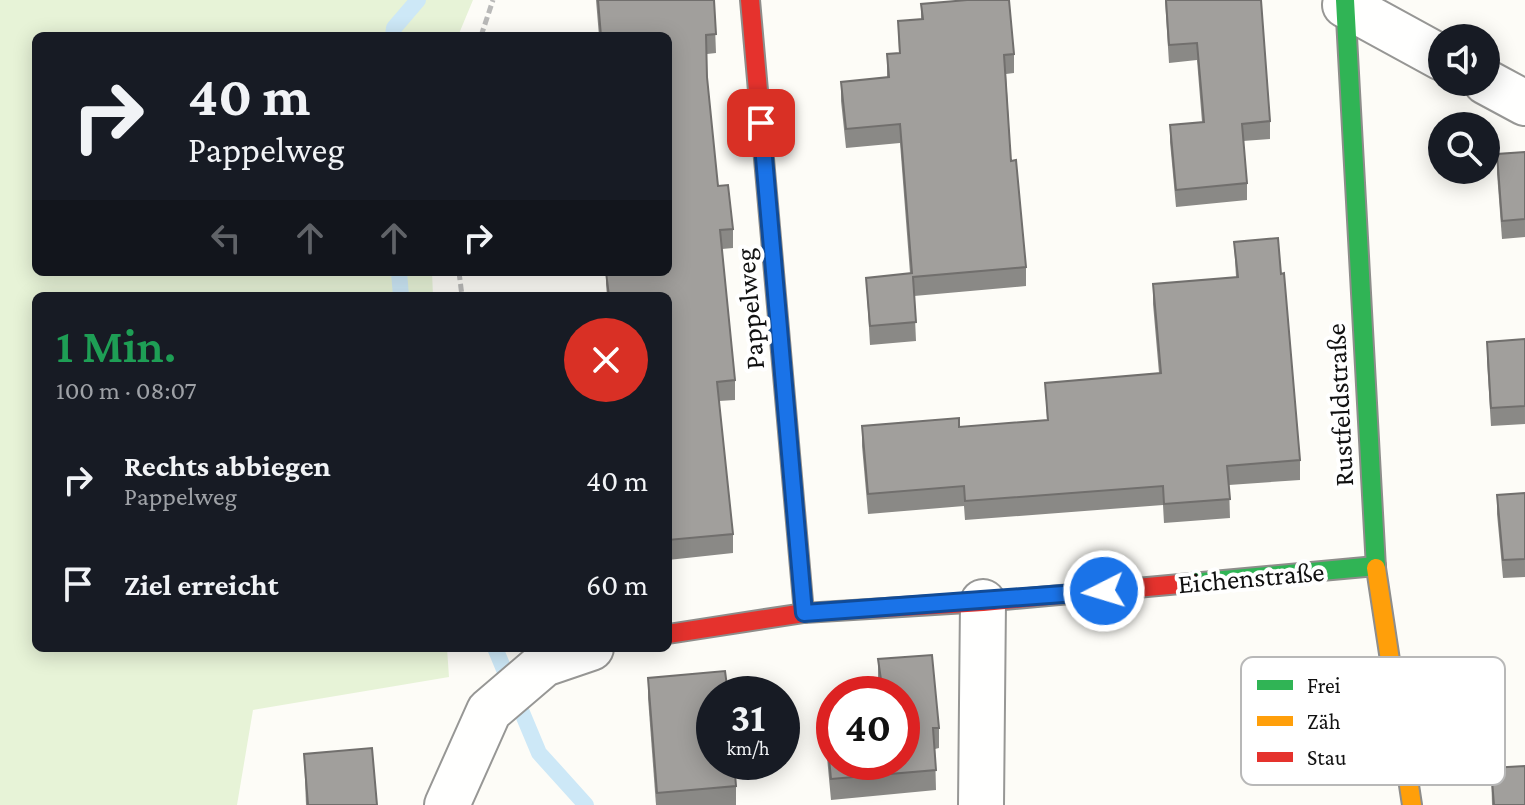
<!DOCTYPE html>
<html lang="de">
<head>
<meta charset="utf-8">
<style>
	:root { --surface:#171b24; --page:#20242c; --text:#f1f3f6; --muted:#9ea1a6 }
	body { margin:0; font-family:"Crimson Pro",serif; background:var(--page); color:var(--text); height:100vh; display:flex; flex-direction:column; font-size:30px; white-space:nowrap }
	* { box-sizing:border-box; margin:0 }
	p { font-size:26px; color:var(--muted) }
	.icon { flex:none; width:44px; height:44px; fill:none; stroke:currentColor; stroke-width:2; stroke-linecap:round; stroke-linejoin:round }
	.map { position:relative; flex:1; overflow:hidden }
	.sheet { position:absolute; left:32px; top:292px; width:640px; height:360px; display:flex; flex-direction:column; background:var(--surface); border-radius:12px; box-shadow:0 4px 20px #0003 }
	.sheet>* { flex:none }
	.top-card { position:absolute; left:32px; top:32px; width:640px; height:244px; border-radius:12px; box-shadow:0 4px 20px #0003; background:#171b24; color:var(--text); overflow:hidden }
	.buttons { position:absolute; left:1428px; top:24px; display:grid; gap:16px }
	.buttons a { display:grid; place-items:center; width:72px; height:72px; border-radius:50%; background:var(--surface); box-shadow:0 4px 20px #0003; font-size:40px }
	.speed { position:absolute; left:696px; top:676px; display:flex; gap:16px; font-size:40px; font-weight:700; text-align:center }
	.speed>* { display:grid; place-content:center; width:104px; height:104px; border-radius:50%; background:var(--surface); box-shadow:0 4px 20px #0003; line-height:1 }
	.speed small { font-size:20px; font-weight:400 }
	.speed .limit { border:12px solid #d22; background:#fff; color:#111 }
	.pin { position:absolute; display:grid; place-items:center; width:68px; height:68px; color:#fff; margin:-34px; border-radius:16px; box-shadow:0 4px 12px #0006 }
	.me { position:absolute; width:88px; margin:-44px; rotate:265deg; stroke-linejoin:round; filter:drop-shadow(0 0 6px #0008) }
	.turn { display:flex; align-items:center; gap:28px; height:168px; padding:0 24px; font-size:36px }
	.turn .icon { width:104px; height:104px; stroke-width:2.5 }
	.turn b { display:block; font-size:56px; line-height:68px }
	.lanes { display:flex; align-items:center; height:76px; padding:0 24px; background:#0003; justify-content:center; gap:40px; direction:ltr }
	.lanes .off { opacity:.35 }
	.round { display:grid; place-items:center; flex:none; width:84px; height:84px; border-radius:42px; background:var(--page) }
	.overview { display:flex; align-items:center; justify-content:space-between; height:136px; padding:0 24px }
	h1 { font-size:48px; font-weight:600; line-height:60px; color:#1e9e55 }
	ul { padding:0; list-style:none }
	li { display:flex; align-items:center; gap:24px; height:104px; padding:0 24px }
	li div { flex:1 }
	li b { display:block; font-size:30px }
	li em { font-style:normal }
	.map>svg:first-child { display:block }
</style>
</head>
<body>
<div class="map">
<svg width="1525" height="805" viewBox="0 0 1525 805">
	<rect width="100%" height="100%" fill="#fdfcf7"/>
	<!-- green -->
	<polygon fill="#e7f3d7" points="0,0 473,0 458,36 36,36 36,272 432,272 433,296 36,296 36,648 447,648 449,677 253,710 237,805 0,805"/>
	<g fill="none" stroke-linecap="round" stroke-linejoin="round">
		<!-- stream -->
		<g stroke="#cde8f7" stroke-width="16">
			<polyline points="393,36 394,28 418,0"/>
			<polyline points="399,272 401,296"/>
			<polyline points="495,648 539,753 586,805"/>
		</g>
		<!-- street casing -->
		<g stroke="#979795" stroke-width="48">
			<g id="street">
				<polyline points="1345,5 1442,58"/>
				<polyline points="1486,82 1525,103"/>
				<polyline points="447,805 489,711 544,664 591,648"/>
				<polyline points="981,805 983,602"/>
			</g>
		</g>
		<!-- fast casing -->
		<g stroke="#8e8d8b" stroke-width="22">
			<g id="fast">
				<polyline points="1345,0 1376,568"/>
				<polyline points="1191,583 1376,566"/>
			</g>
		</g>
		<!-- slow casing -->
		<g stroke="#8e8d8b" stroke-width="22">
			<polyline id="slow" points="1376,568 1412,805"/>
		</g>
		<!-- jam casing -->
		<g stroke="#8e8d8b" stroke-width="22">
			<g id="jam">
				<polyline points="750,0 804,613"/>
				<polyline points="668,634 804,613 983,602 1191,583"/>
			</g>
		</g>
		<!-- path -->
		<g stroke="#b9b9b8" stroke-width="5" stroke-dasharray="8 4" stroke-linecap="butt">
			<polyline points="481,36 493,0"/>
			<polyline points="459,272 462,296"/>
		</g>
		<!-- street -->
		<use href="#street" stroke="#fffffe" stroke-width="44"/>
		<!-- fast -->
		<use href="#fast" stroke="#30b455" stroke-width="18"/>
		<!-- slow -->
		<use href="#slow" stroke="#ff9f0a" stroke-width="18"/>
		<!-- jam -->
		<use href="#jam" stroke="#e5322d" stroke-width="18"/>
	</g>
	<!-- wall -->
	<g fill="#8a8986">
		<polygon points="596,0 714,0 716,53 707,54 707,77 718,186 733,229 733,248 722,249 735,380 735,400 719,401 733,534 733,553 668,560 668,296 607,296 606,284 606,272 668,272 668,36 599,36"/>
		<polygon points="1165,0 1261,0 1270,121 1270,139 1243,141 1247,183 1247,200 1176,207 1170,142 1170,125 1202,122 1197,60 1169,63"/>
		<polygon points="921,4 1014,54 1014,73 1006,74 1011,161 1026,267 1026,286 914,296 916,341 870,345 866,278 910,273 900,143 846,148 841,101 841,82 887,78 887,54 899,53 898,21 921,19"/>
		<polygon points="1525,152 1525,237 1502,239 1497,173 1497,154"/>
		<polygon points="1234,242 1300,460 1300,480 1229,485 1230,518 1164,523 1163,505 965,520 964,506 868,514 862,446 862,426 959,427 1047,420 1045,383 1159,373 1153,304 1153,284 1236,277"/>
		<polygon points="1525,339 1525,424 1491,426 1487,361 1487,342"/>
		<polygon points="1525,493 1525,577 1503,578 1497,514 1497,495"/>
		<polygon points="878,659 939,728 939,748 935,749 936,790 831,800 824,725 824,705 834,762 902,694 880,694 878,680"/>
		<polygon points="648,678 736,786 736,805 656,805 648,698"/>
		<polygon points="304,754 377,805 306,805"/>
		<polygon points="1491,768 1525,805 1492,805"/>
	</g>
	<!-- building -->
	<g fill="#a19f9c" stroke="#716f6d" stroke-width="2">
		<polygon points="598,0 714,0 716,34 706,35 707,77 718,186 728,185 733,229 720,230 735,380 717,382 733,534 668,540 668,296 609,296 606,272 668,272 668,36 601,36"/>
		<polygon points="967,0 1009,0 1014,54 1004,55 1011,161 1016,160 1026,267 913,277 916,322 870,326 866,278 912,273 900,124 846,129 841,82 889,77 887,54 900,53 898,21 923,19 921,4"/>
		<polygon points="1166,0 1261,0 1270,121 1242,124 1247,183 1176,190 1170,125 1204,122 1197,43 1169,45"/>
		<polygon points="1525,152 1525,219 1502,221 1497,154"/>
		<polygon points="1278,238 1281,274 1284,273 1300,460 1227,466 1230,499 1164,504 1163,486 965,501 964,486 868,494 862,426 959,418 959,427 1048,420 1045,383 1161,373 1153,284 1238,277 1234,242"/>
		<polygon points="1525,339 1525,406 1491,408 1487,342"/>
		<polygon points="1525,493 1525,559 1503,560 1497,495"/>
		<polygon points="932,655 939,728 933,728 936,770 831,779 824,705 834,704 834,762 902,762 902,694 883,694 878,659"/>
		<polygon points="725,671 728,694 714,694 714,762 734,762 736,786 657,793 648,678"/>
		<polygon points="372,748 377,805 308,805 304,754"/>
		<polygon points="1525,766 1525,805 1494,805 1491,768"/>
	</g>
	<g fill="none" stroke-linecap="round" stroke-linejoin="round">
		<!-- route casing -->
		<g stroke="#114b97" stroke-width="20">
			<polyline id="route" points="761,123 804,613 1104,591"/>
		</g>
		<!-- route -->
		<use href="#route" stroke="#1a73e8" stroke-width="14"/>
	</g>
	<g text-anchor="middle" stroke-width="8" stroke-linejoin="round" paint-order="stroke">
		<!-- street labels -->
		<g font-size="28" fill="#111" stroke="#fff">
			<text transform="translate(749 309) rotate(-95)" y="10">Pappelweg</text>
			<text transform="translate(1339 405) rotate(-93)" y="10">Rustfeldstraße</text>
			<text transform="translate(1251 577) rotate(-5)" y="10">Eichenstraße</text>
		</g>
	</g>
	<!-- legend -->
	<rect x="1241" y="657" width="264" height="128" rx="12" fill="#fff" stroke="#b8b8b8" stroke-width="2"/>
	<rect x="1257" y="680" width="36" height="10" fill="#30b455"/>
	<rect x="1257" y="716" width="36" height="10" fill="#ff9f0a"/>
	<rect x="1257" y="752" width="36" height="10" fill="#e5322d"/>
	<g font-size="22" fill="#111">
		<text x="1307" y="693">Frei</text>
		<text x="1307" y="729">Zäh</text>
		<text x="1307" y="765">Stau</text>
	</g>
</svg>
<div class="buttons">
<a><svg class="icon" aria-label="sound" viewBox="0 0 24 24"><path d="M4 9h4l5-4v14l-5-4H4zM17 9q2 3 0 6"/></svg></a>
<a><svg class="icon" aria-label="search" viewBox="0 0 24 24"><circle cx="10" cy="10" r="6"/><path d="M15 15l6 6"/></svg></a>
</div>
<div class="speed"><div>31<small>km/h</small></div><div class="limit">40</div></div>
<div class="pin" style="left:761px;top:123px;background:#d93025"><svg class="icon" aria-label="arrive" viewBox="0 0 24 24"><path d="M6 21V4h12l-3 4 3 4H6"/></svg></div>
<svg class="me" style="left:1104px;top:591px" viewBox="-20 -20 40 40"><circle r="17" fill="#1a73e8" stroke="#fff" stroke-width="3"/><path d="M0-11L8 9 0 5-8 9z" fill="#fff"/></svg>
<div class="top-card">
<div class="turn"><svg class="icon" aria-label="right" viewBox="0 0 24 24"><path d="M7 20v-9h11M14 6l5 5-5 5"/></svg><div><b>40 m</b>Pappelweg</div></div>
<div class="lanes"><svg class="icon off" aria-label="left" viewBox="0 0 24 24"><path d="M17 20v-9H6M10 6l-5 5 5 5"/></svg><svg class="icon off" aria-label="ahead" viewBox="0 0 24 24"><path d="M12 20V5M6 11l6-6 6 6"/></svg><svg class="icon off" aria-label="ahead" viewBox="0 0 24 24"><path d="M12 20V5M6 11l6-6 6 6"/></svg><svg class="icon" aria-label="right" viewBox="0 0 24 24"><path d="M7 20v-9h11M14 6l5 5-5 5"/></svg></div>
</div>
<section class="sheet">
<div class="overview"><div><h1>1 Min.</h1><p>100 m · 08:07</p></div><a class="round" style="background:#d93025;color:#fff"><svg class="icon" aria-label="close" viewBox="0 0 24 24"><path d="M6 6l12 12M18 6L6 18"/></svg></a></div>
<ul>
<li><svg class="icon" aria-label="right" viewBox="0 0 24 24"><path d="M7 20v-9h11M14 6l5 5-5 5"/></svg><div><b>Rechts abbiegen</b><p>Pappelweg</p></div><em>40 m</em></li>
<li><svg class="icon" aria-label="arrive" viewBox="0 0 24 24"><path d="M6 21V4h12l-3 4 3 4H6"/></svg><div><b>Ziel erreicht</b></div><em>60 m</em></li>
</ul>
</section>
</div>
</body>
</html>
